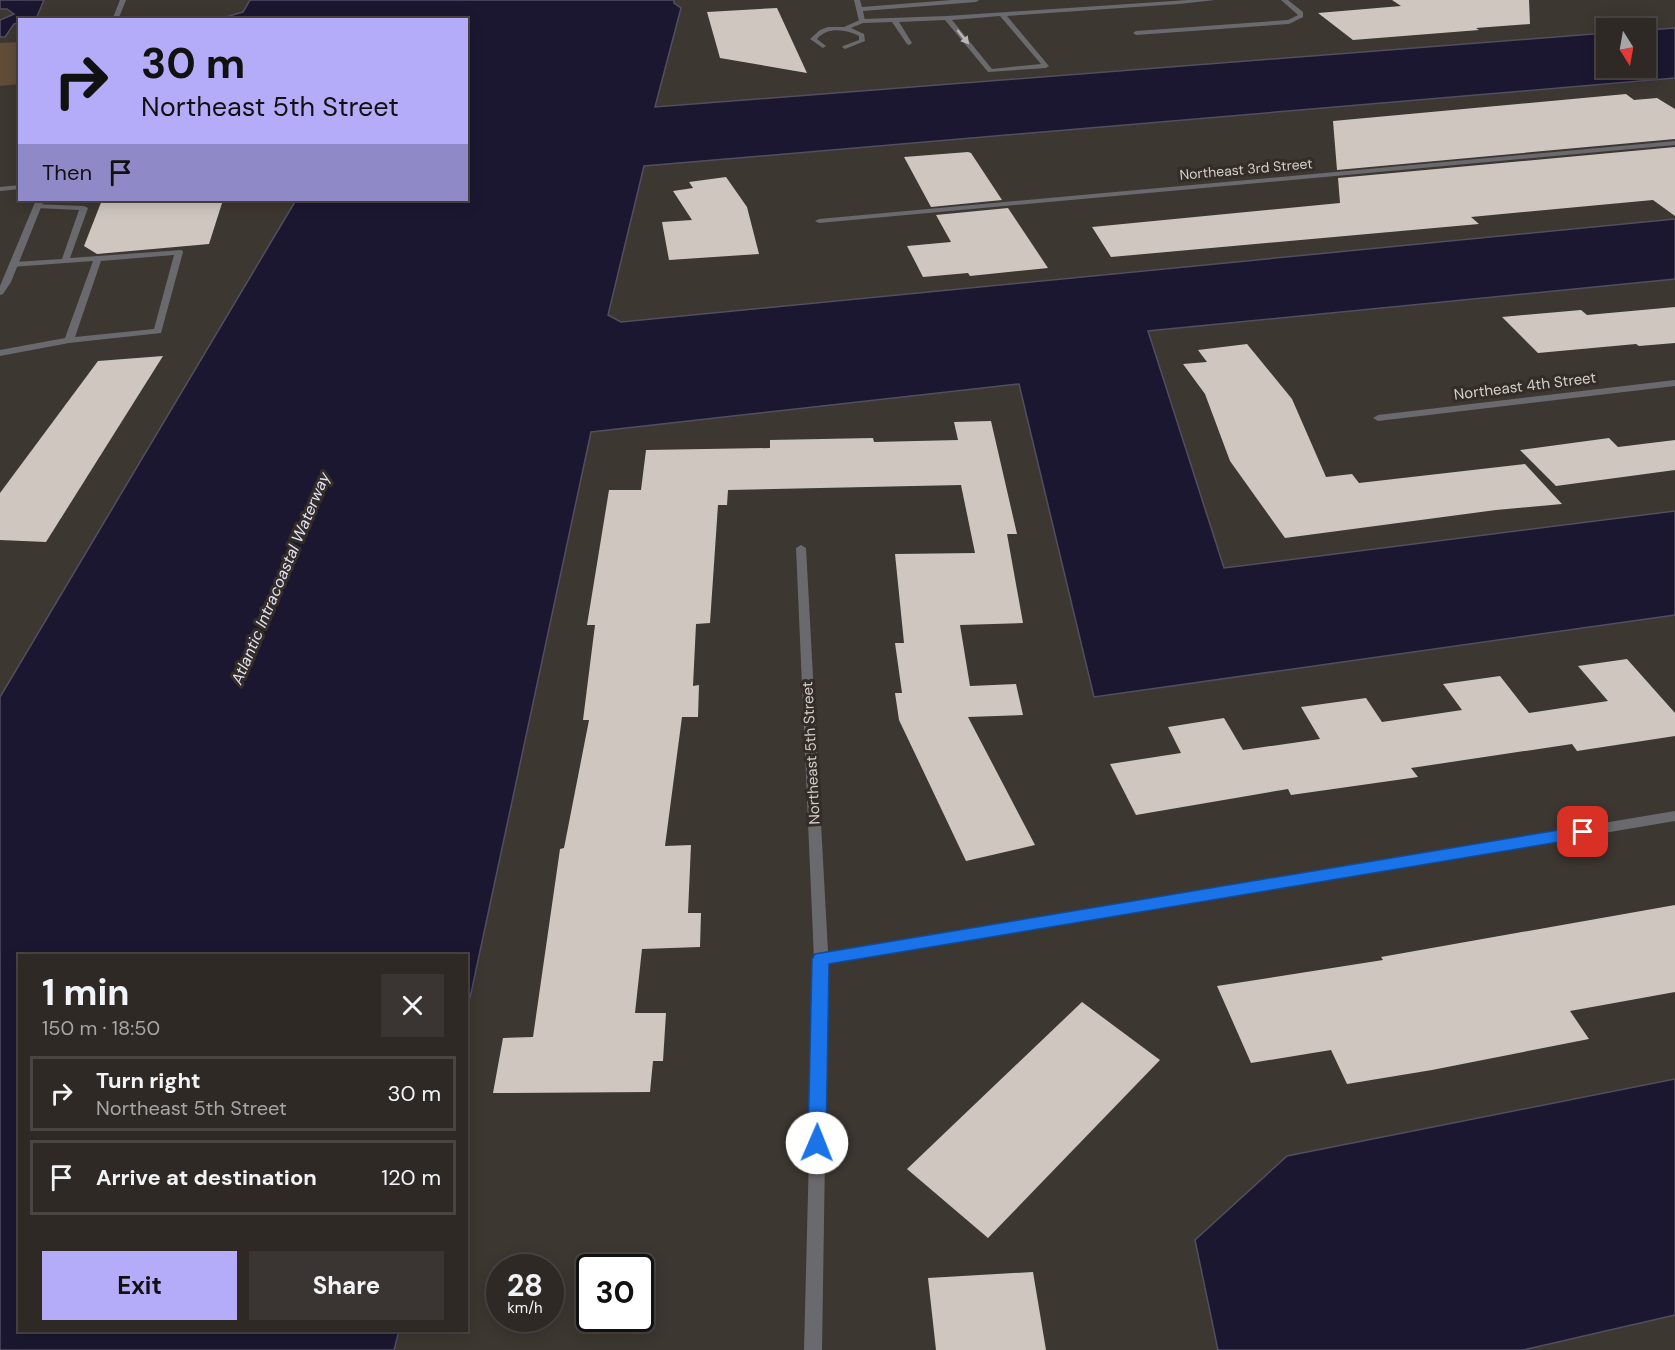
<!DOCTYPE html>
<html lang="en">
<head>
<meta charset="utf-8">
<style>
	:root { --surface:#2e2925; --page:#3a3532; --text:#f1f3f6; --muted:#a7a6a7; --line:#494542; --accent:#b4acf9 }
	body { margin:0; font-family:"DM Sans",sans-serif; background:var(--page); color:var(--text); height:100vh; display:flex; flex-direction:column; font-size:22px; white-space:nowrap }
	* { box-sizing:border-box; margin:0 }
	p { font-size:20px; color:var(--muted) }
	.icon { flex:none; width:33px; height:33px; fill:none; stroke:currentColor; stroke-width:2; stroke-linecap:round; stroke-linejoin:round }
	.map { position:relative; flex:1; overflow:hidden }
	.drawer { position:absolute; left:18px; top:954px; width:450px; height:378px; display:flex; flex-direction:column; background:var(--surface); border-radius:0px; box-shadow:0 3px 15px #0003,0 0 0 2px var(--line) }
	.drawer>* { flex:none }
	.banner { position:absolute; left:18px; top:18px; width:450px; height:183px; border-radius:0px; box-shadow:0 3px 15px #0003,0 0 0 2px var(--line); background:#b4acf9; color:#111; overflow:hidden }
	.needle { width:39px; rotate:169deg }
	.controls { position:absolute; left:1596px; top:18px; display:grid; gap:12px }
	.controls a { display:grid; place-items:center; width:60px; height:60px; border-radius:0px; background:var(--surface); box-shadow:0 3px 15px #0003,0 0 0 2px var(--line); font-size:30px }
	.speed { position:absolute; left:486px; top:1254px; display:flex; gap:12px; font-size:30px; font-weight:700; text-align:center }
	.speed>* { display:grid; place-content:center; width:78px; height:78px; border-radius:50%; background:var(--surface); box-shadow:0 3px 15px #0003,0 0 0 2px var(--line); line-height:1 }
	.speed small { font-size:15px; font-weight:400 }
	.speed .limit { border:3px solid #111; border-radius:9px; background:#fff; color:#111 }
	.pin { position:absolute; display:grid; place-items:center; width:51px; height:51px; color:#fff; margin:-26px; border-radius:12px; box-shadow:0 3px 9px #0006 }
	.me { position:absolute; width:66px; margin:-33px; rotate:1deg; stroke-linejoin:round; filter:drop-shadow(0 0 4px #0008) }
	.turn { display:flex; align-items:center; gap:21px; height:126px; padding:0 24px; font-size:27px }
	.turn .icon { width:78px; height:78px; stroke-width:2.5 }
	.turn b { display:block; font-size:42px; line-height:51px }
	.then { display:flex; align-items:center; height:57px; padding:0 24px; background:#0003; gap:12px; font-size:22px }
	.round { display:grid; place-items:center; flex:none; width:63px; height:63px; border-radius:0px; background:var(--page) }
	.headline { display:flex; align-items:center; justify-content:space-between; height:102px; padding:0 24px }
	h1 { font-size:36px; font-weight:700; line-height:45px }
	.cta { display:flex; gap:12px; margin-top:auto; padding:12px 24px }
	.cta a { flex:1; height:69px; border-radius:0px; background:var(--accent); color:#111; font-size:24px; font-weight:700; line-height:69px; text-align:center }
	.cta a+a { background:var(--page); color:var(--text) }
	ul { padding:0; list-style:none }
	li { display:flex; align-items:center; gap:18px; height:75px; margin:0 12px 9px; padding:0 12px; border:3px solid var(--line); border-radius:0px }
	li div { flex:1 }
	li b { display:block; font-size:22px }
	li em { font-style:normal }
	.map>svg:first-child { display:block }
</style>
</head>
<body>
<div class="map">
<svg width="1675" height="1350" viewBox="0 0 1675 1350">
	<rect width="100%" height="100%" fill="#3d3731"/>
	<!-- green -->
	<polygon fill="#604c39" points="19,42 19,84 0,86 0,43"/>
	<!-- water -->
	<g fill="#1b1731" stroke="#524e60" stroke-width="1.5">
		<polygon points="0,0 44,0 36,19 20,20 19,23 14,24 5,37 0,37 0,20 14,14 7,9 0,9"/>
		<polygon points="250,0 674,0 674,3 681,8 655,107 1606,33 1606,68 1646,68 1646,30 1675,28 1675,78 644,166 608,315 621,322 1675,219 1675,279 1148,331 1224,568 1675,511 1675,615 1094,697 1019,384 591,432 467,1012 466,956 20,956 20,1330 399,1331 394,1350 0,1350 0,697 296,200 466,200 466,20 219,19 243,12"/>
		<polygon points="1675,1079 1675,1315 1523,1350 1218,1350 1195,1240 1287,1156"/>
	</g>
	<!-- building -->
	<g fill="#cec6bf">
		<polygon points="1392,0 1529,0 1530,24 1476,28 1479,30 1353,40 1318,13 1401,6"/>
		<polygon points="777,8 807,73 720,58 707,12"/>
		<polygon points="1626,94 1634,100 1657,98 1675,109 1675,139 1337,170 1333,121"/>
		<polygon points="1675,147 1675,216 1653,200 1471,217 1479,224 1111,257 1092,227 1340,203 1338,178"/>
		<polygon points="968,152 971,153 1002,200 931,207 904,157"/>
		<polygon points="726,177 747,207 759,254 669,260 662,222 692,220 673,191 693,188 689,182"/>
		<polygon points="102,200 223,200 209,244 97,254 84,246"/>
		<polygon points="1008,208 1048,268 970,276 968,273 923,277 907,246 951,242 936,215"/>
		<polygon points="1675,307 1675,343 1639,346 1636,344 1538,353 1502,317 1581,310 1587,315"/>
		<polygon points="1247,344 1292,399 1326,477 1352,474 1359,483 1525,464 1562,504 1496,510 1285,538 1230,461 1205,394 1183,364 1207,362 1198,350"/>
		<polygon points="163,356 46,542 0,540 0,493 98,361"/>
		<polygon points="991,421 1017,534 1007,534 1023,623 960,625 970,686 1016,684 1023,715 968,717 1035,845 966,861 899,720 895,693 902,693 895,643 904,643 895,554 975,553 961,485 728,490 727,505 718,505 710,623 696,624 693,686 699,685 698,717 682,717 665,846 691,845 688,913 701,913 700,947 642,949 635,1013 666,1013 663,1061 653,1061 650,1092 493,1093 503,1038 533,1037 560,849 564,848 589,720 583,720 595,625 587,625 609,490 641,490 646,450 770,448 770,440 873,438 874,442 958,440 954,422"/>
		<polygon points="1609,438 1618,447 1675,440 1675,470 1556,486 1520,450"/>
		<polygon points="1627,659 1675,713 1675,736 1577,751 1572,744 1411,768 1418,777 1291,795 1288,789 1136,815 1110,764 1181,753 1168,727 1224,718 1243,750 1320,739 1301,707 1366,698 1382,722 1462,710 1443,684 1500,676 1529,713 1608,701 1578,666"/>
		<polygon points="1675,905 1675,992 1570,1011 1589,1039 1432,1070 1347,1084 1331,1050 1251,1063 1217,986 1383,960 1381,957"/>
		<polygon points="1082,1002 1160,1060 988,1238 907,1169"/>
		<polygon points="1033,1272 1046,1350 936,1350 928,1278"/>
	</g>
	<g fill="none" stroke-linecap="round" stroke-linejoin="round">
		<!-- service -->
		<g fill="#6a6a6e" fill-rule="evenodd">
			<path d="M 1188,0 L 1215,0 L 1179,4 L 1007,16 L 1048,65 L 1049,66 L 1046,68 L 988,72 L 945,20 L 899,22 L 912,43 L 909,45 L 907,44 L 892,22 L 863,23 L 851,28 L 864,34 L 865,41 L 845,49 L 842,47 L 843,46 L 859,40 L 859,36 C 845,29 827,27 817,39 L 826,46 L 823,48 L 810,39 L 820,30 L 828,27 L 844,27 L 862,19 L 947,16 ZM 1000,16 L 1041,64 L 992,69 L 952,20 Z"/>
			<polygon points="1281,0 1288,0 1303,12 1303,17 1289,24 1136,35 1133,33 1136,31 1288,20 1298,15"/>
			<polygon points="20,185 20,189 0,191 0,187"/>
			<path d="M 34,204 L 84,206 L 88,208 L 70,258 L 182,250 L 183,252 L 161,333 L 69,343 L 0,356 L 0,350 L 65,338 L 93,261 L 11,267 L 11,263 L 14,262 L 62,259 L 79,210 L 37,208 L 34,208 ZM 174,255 L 154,329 L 75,337 L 101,261 Z"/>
		</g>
		<!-- minor -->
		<g fill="#6a6a6e" fill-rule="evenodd">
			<polygon points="120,0 126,0 118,20 112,20"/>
			<polygon points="854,0 860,0 862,7 952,0 979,0 976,2 863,11 865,21 862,23 859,21"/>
			<polygon points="1675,141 1675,145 819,223 815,221 819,219"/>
			<polygon points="36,200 44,200 11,282 3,294 0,295 0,286"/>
			<polygon points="1675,380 1675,386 1378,421 1373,418 1378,415"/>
			<polygon points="801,545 806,548 828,952 1675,811 1675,821 828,964 822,1350 804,1350 814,959 796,548"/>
		</g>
	</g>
	<!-- one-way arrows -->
	<defs><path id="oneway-solid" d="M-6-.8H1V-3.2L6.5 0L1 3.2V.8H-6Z" transform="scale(1.5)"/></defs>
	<use fill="#bab6b5" href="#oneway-solid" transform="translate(963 37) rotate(51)"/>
	<!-- route -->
	<polygon fill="#1a73e8" stroke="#114b97" stroke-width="1.5" points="1583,826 1588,828 1590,832 1588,836 1583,838 829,964 826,1143 823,1149 817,1151 810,1149 808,1143 812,959 815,954"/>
	<g text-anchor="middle" stroke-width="6" stroke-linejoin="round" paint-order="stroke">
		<!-- far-street labels -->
		<g font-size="14" fill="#d4d0cd" stroke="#332c27">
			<text transform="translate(1246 169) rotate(-5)" y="5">Northeast 3rd Street</text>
		</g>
		<!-- street labels -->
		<g font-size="15" fill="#d4d0cd" stroke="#332c27">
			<text transform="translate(1525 386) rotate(-7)" y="5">Northeast 4th Street</text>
			<text transform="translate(811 753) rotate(-93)" y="5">Northeast 5th Street</text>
		</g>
		<!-- water labels -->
		<g font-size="16" font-style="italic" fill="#e1e0f7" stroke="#332c27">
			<text transform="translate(280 578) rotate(-67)" y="6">Atlantic Intracoastal Waterway</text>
		</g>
	</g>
</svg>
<div class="controls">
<a><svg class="needle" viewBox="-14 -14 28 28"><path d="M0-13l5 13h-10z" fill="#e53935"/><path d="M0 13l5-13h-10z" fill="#a7a6a7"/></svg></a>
</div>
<div class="speed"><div>28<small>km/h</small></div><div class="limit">30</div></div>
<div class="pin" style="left:1583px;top:832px;background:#d93025"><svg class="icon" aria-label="arrive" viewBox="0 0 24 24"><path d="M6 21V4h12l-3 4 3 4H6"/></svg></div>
<svg class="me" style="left:817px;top:1143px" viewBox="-20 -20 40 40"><circle r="19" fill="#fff"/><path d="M0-13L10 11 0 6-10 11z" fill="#1a73e8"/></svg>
<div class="banner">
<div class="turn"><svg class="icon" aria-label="right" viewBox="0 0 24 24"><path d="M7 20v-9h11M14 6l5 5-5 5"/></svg><div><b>30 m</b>Northeast 5th Street</div></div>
<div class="then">Then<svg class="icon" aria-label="arrive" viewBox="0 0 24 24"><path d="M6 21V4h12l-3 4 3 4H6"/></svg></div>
</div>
<section class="drawer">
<div class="headline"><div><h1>1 min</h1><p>150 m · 18:50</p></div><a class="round"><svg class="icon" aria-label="close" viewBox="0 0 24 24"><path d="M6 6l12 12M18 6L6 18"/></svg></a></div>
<ul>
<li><svg class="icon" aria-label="right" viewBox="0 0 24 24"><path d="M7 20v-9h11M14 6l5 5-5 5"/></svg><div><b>Turn right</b><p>Northeast 5th Street</p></div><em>30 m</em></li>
<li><svg class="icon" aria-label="arrive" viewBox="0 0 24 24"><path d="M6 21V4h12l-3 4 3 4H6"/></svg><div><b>Arrive at destination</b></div><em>120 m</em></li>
</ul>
<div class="cta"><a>Exit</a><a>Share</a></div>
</section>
</div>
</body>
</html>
